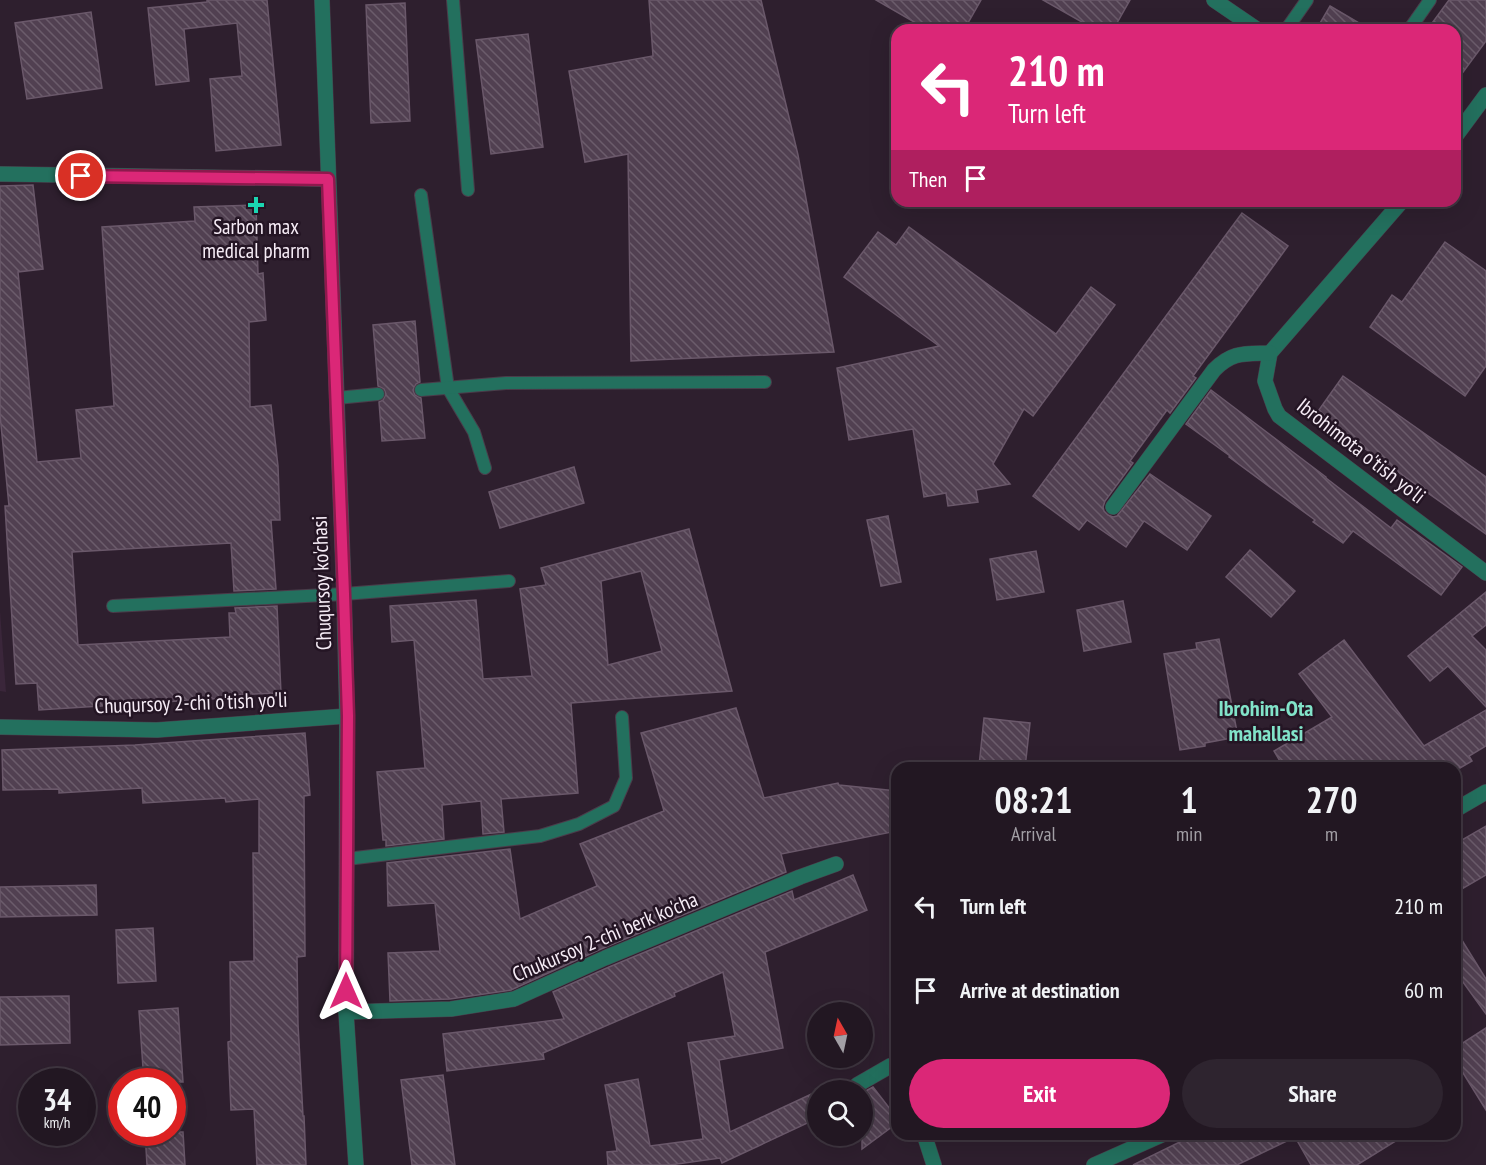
<!DOCTYPE html>
<html lang="en">
<head>
<meta charset="utf-8">
<style>
	:root { --surface:#221722; --page:#2e242f; --text:#f1f3f6; --muted:#a29fa5; --line:#3f3640; --accent:#db2777 }
	body { margin:0; font-family:"PT Sans Narrow",sans-serif; background:var(--page); color:var(--text); height:100vh; display:flex; flex-direction:column; font-size:22px; white-space:nowrap }
	* { box-sizing:border-box; margin:0 }
	p { font-size:20px; color:var(--muted) }
	.icon { flex:none; width:33px; height:33px; fill:none; stroke:currentColor; stroke-width:2; stroke-linecap:round; stroke-linejoin:round }
	.map { position:relative; flex:1; overflow:hidden }
	.side { position:absolute; left:891px; top:762px; width:570px; height:378px; display:flex; flex-direction:column; background:var(--surface); border-radius:18px; box-shadow:0 6px 24px #0002,0 0 0 2px var(--line) }
	.side>* { flex:none }
	.top-card { position:absolute; left:891px; top:24px; width:570px; height:183px; border-radius:18px; box-shadow:0 6px 24px #0002,0 0 0 2px var(--line); background:#db2777; color:#fff; overflow:hidden }
	.needle { width:39px; rotate:351deg }
	.buttons { position:absolute; left:807px; top:1002px; display:grid; gap:12px }
	.buttons a { display:grid; place-items:center; width:66px; height:66px; border-radius:50%; background:var(--surface); box-shadow:0 6px 24px #0002,0 0 0 2px var(--line); font-size:30px }
	.speed { position:absolute; left:18px; top:1068px; display:flex; gap:12px; font-size:30px; font-weight:700; text-align:center }
	.speed>* { display:grid; place-content:center; width:78px; height:78px; border-radius:50%; background:var(--surface); box-shadow:0 6px 24px #0002,0 0 0 2px var(--line); line-height:1 }
	.speed small { font-size:15px; font-weight:400 }
	.speed .limit { border:9px solid #d22; background:#fff; color:#111 }
	.pin { position:absolute; display:grid; place-items:center; width:51px; height:51px; color:#fff; margin:-26px; border:3px solid #fff; border-radius:50%; box-shadow:0 2px 6px #0007 }
	.me { position:absolute; width:66px; margin:-33px; rotate:0deg; stroke-linejoin:round; filter:drop-shadow(0 0 4px #0008) }
	.turn { display:flex; align-items:center; gap:21px; height:126px; padding:0 18px; font-size:27px }
	.turn .icon { width:78px; height:78px; stroke-width:2.5 }
	.turn b { display:block; font-size:42px; line-height:51px }
	.then { display:flex; align-items:center; height:57px; padding:0 18px; background:#0003; gap:12px; font-size:22px }
	.eta { display:flex; justify-content:space-evenly; align-items:center; height:102px; text-align:center }
	.eta b { font-size:36px; font-weight:700; line-height:42px }
	.cta { display:flex; gap:12px; margin-top:auto; padding:12px 18px }
	.cta a { flex:1; height:69px; border-radius:36px; background:var(--accent); color:#fff; font-size:24px; font-weight:700; line-height:69px; text-align:center }
	.cta a+a { background:var(--page); color:var(--text) }
	ul { padding:0; list-style:none }
	li { display:flex; align-items:center; gap:18px; height:84px; padding:0 18px }
	li div { flex:1 }
	li b { display:block; font-size:22px }
	li em { font-style:normal }
	.map>svg:first-child { display:block }
</style>
</head>
<body>
<div class="map">
<svg width="1486" height="1165" viewBox="0 0 1486 1165">
	<defs>
		<pattern id="building-back-hatch" width="6" height="6" patternUnits="userSpaceOnUse" patternTransform="scale(1.5)"><rect width="6" height="6" fill="#514051"/><path d="M-1 5l2 2M0 0l6 6M5-1l2 2" fill="none" stroke="#6b5c6b"/></pattern>
	</defs>
	<rect width="100%" height="100%" fill="#2e1f2e"/>
	<!-- built -->
	<polygon fill="#3a263a" points="0,611 6,692 0,691"/>
	<!-- building -->
	<g fill="url(#building-back-hatch)" stroke="#6a586a" stroke-width="1.5" fill-rule="evenodd">
		<polygon points="207,0 267,0 281,145 216,151 210,79 242,76 237,23 184,29 189,81 156,85 148,8 207,2"/>
		<polygon points="649,0 761,0 798,155 834,352 631,361 628,154 585,162 569,71 653,56"/>
		<polygon points="876,0 981,0 964,30 928,30"/>
		<polygon points="1043,0 1130,0 1113,30 1096,30"/>
		<polygon points="1449,0 1486,0 1486,41 1455,83 1455,30 1427,30"/>
		<polygon points="405,3 410,121 371,123 366,5"/>
		<polygon points="1330,6 1371,30 1316,30"/>
		<polygon points="91,12 102,88 27,99 15,23"/>
		<polygon points="528,34 543,147 491,154 476,40"/>
		<polygon points="33,185 43,269 18,272 37,462 81,458 76,410 114,406 102,227 195,221 194,207 256,205 258,274 263,273 266,320 249,322 250,407 271,405 278,466 280,520 271,520 276,589 234,591 231,543 72,552 78,645 230,637 229,613 236,613 235,608 277,606 281,693 225,695 225,698 39,710 37,683 16,684 5,506 9,506 0,415 0,186"/>
		<polygon points="1242,213 1288,246 1193,376 1196,378 1170,413 1167,410 1130,461 1133,463 1105,501 1103,507 1104,511 1108,515 1113,517 1117,516 1150,474 1211,516 1187,550 1144,521 1126,547 1087,520 1079,530 1033,496"/>
		<polygon points="909,227 1056,334 1091,287 1115,305 1033,416 1024,409 993,464 1010,484 976,490 978,502 948,506 946,493 924,497 913,429 849,440 837,368 939,346 844,277 878,232 896,245"/>
		<polygon points="1445,242 1486,271 1486,366 1465,396 1370,327 1392,295 1402,302"/>
		<polygon points="415,321 420,382 416,384 413,390 415,395 421,398 425,438 382,441 379,402 383,400 386,394 384,389 378,386 373,325"/>
		<polygon points="1343,376 1486,477 1486,534 1316,414"/>
		<polygon points="1211,390 1326,477 1326,478 1391,528 1397,520 1462,567 1441,595 1353,531 1343,543 1313,522 1315,520 1229,457 1230,456 1186,424"/>
		<polygon points="574,467 584,503 500,528 489,492"/>
		<polygon points="888,516 901,582 881,586 867,520"/>
		<path d="M 689,529 L 732,691 L 571,703 L 578,793 L 501,799 L 504,832 L 483,834 L 481,801 L 442,805 L 444,839 L 386,846 L 386,840 L 383,840 L 377,772 L 425,768 L 414,640 L 392,642 L 390,606 L 476,600 L 483,679 L 532,676 L 520,589 L 546,585 L 541,568 ZM 641,571 L 662,651 L 608,665 L 601,581 Z"/>
		<polygon points="1250,550 1295,591 1271,617 1226,577"/>
		<polygon points="1036,551 1044,592 997,600 990,559"/>
		<polygon points="1486,592 1486,625 1472,636 1486,650 1486,707 1448,666 1430,681 1408,656"/>
		<polygon points="1123,601 1131,642 1084,651 1077,610"/>
		<polygon points="1219,639 1238,737 1205,743 1205,746 1180,750 1164,654 1197,649 1196,643"/>
		<polygon points="1344,640 1424,746 1486,710 1486,746 1469,756 1472,761 1460,768 1284,768 1274,751 1332,717 1299,674"/>
		<polygon points="736,708 764,798 838,783 839,785 897,791 897,831 781,854 786,872 601,949 511,990 450,999 390,1001 388,953 440,951 435,903 388,906 387,863 510,849 520,919 597,886 580,844 664,811 641,733"/>
		<polygon points="984,718 1030,723 1025,768 998,768 979,766"/>
		<polygon points="305,733 310,795 304,796 305,956 297,957 298,1024 303,1116 304,1116 306,1165 257,1165 254,1109 231,1110 228,1042 231,1041 230,962 254,961 253,853 259,853 259,799 226,802 225,798 143,803 142,788 59,793 59,789 3,790 2,750 135,745"/>
		<polygon points="1486,826 1486,875 1455,893 1455,844"/>
		<polygon points="853,875 867,910 765,952 783,1048 719,1060 730,1132 818,1091 818,1118 722,1163 720,1158 670,1165 608,1165 607,1152 617,1151 605,1085 638,1079 650,1146 703,1139 688,1043 735,1036 723,972 674,993 675,996 543,1053 544,1059 447,1071 443,1034 564,1019 553,992 609,967 792,891 794,900"/>
		<polygon points="96,885 97,915 0,917 0,887"/>
		<polygon points="153,928 156,981 118,983 116,930"/>
		<polygon points="1455,929 1486,979 1486,1014 1455,971"/>
		<polygon points="69,996 70,1043 0,1045 0,997"/>
		<polygon points="178,1008 183,1082 144,1082 139,1011"/>
		<polygon points="1486,1028 1486,1110 1455,1060 1455,1048"/>
		<polygon points="443,1075 455,1165 412,1165 401,1080"/>
		<polygon points="873,1087 897,1118 897,1123 862,1149 862,1093"/>
		<polygon points="145,1132 183,1132 185,1165 147,1165"/>
		<polygon points="1196,1134 1407,1134 1357,1165 1311,1165 1295,1137 1237,1165 1133,1165"/>
	</g>
	<g fill="none" stroke-linecap="round" stroke-linejoin="round">
		<!-- service casing -->
		<g stroke="#4a3c4a" stroke-width="14">
			<g id="service">
				<polyline points="453,0 468,190"/>
				<polyline points="1286,30 1307,0"/>
				<polyline points="1409,30 1430,0"/>
				<polyline points="421,195 448,388 474,432 485,468"/>
				<polyline points="421,390 506,383 765,382"/>
				<polyline points="337,398 378,394"/>
				<polyline points="113,606 344,594 509,581"/>
				<polyline points="347,859 540,836 579,824 614,806 626,778 622,717"/>
			</g>
		</g>
		<!-- minor casing -->
		<g stroke="#4a3c4a" stroke-width="16">
			<g id="minor">
				<polyline points="1214,0 1258,30"/>
				<polyline points="1455,137 1486,95"/>
				<polyline points="0,174 328,179"/>
				<polyline points="1402,201 1270,353 1265,381 1275,409 1279,416 1486,573"/>
				<path d="M 1113,507 L 1214,370 C 1233,351 1245,354 1270,353"/>
				<polyline points="0,727 157,730 347,716"/>
				<polyline points="1455,810 1486,792"/>
				<polyline points="346,1012 451,1009 514,999 605,958 800,877 836,864"/>
				<polyline points="857,1085 890,1066 897,1064"/>
				<polyline points="924,1134 934,1165"/>
				<polyline points="1094,1165 1164,1134"/>
			</g>
		</g>
		<!-- tertiary casing -->
		<g stroke="#4a3c4a" stroke-width="16">
			<polyline id="tertiary" points="322,0 344,594 347,716 346,1012 356,1165"/>
		</g>
		<!-- service -->
		<use href="#service" stroke="#23705e" stroke-width="12"/>
		<!-- minor -->
		<use href="#minor" stroke="#23705e" stroke-width="15"/>
		<!-- tertiary -->
		<use href="#tertiary" stroke="#23705e" stroke-width="15"/>
	</g>
	<g fill="none" stroke-linecap="round" stroke-linejoin="round">
		<!-- route casing -->
		<g stroke="#8e194d" stroke-width="15">
			<polyline id="route" points="81,176 328,179 344,594 348,716 346,991"/>
		</g>
		<!-- route -->
		<use href="#route" stroke="#db2777" stroke-width="10"/>
	</g>
	<!-- markers -->
	<path fill="#1bd5b1" stroke="#241524" stroke-width="2" d="M253 196h6v6h6v6h-6v6h-6v-6h-6v-6h6z"/>
	<g text-anchor="middle" stroke-width="5" stroke-linejoin="round" paint-order="stroke">
		<!-- poi labels -->
		<g font-size="21" fill="#f6ecf6" stroke="#241524">
			<text x="256" y="234">Sarbon max<tspan x="256" dy="24">medical pharm</tspan></text>
		</g>
		<!-- street labels -->
		<g font-size="21" fill="#f6ecf6" stroke="#241524">
			<text transform="translate(1361 451) rotate(38)" y="7">Ibrohimota o'tish yo'li</text>
			<text transform="translate(322 583) rotate(-92)" y="7">Chuqursoy ko'chasi</text>
			<text transform="translate(191 703) rotate(-2)" y="7">Chuqursoy 2-chi o'tish yo'li</text>
			<text transform="translate(605 937) rotate(-23)" y="7">Chukursoy 2-chi berk ko'cha</text>
		</g>
		<!-- neighbourhood labels -->
		<g font-size="22" font-weight="bold" fill="#82e3c9" stroke="#241524">
			<text x="1266" y="716">Ibrohim-Ota<tspan x="1266" dy="25">mahallasi</tspan></text>
		</g>
	</g>
</svg>
<div class="buttons">
<a><svg class="needle" viewBox="-14 -14 28 28"><path d="M0-13l5 13h-10z" fill="#e53935"/><path d="M0 13l5-13h-10z" fill="#a29fa5"/></svg></a>
<a><svg class="icon" aria-label="search" viewBox="0 0 24 24"><circle cx="10" cy="10" r="6"/><path d="M15 15l6 6"/></svg></a>
</div>
<div class="speed"><div>34<small>km/h</small></div><div class="limit">40</div></div>
<div class="pin" style="left:81px;top:176px;background:#d93025"><svg class="icon" aria-label="arrive" viewBox="0 0 24 24"><path d="M6 21V4h12l-3 4 3 4H6"/></svg></div>
<svg class="me" style="left:346px;top:991px" viewBox="-20 -20 40 40"><path d="M0-17L14 15 0 8-14 15z" fill="#db2777" stroke="#fff" stroke-width="4"/></svg>
<div class="top-card">
<div class="turn"><svg class="icon" aria-label="left" viewBox="0 0 24 24"><path d="M17 20v-9H6M10 6l-5 5 5 5"/></svg><div><b>210 m</b>Turn left</div></div>
<div class="then">Then<svg class="icon" aria-label="arrive" viewBox="0 0 24 24"><path d="M6 21V4h12l-3 4 3 4H6"/></svg></div>
</div>
<section class="side">
<div class="eta">
<div><b>08:21</b><p>Arrival</p></div>
<div><b>1</b><p>min</p></div>
<div><b>270</b><p>m</p></div>
</div>
<ul>
<li><svg class="icon" aria-label="left" viewBox="0 0 24 24"><path d="M17 20v-9H6M10 6l-5 5 5 5"/></svg><div><b>Turn left</b></div><em>210 m</em></li>
<li><svg class="icon" aria-label="arrive" viewBox="0 0 24 24"><path d="M6 21V4h12l-3 4 3 4H6"/></svg><div><b>Arrive at destination</b></div><em>60 m</em></li>
</ul>
<div class="cta"><a>Exit</a><a>Share</a></div>
</section>
</div>
</body>
</html>
